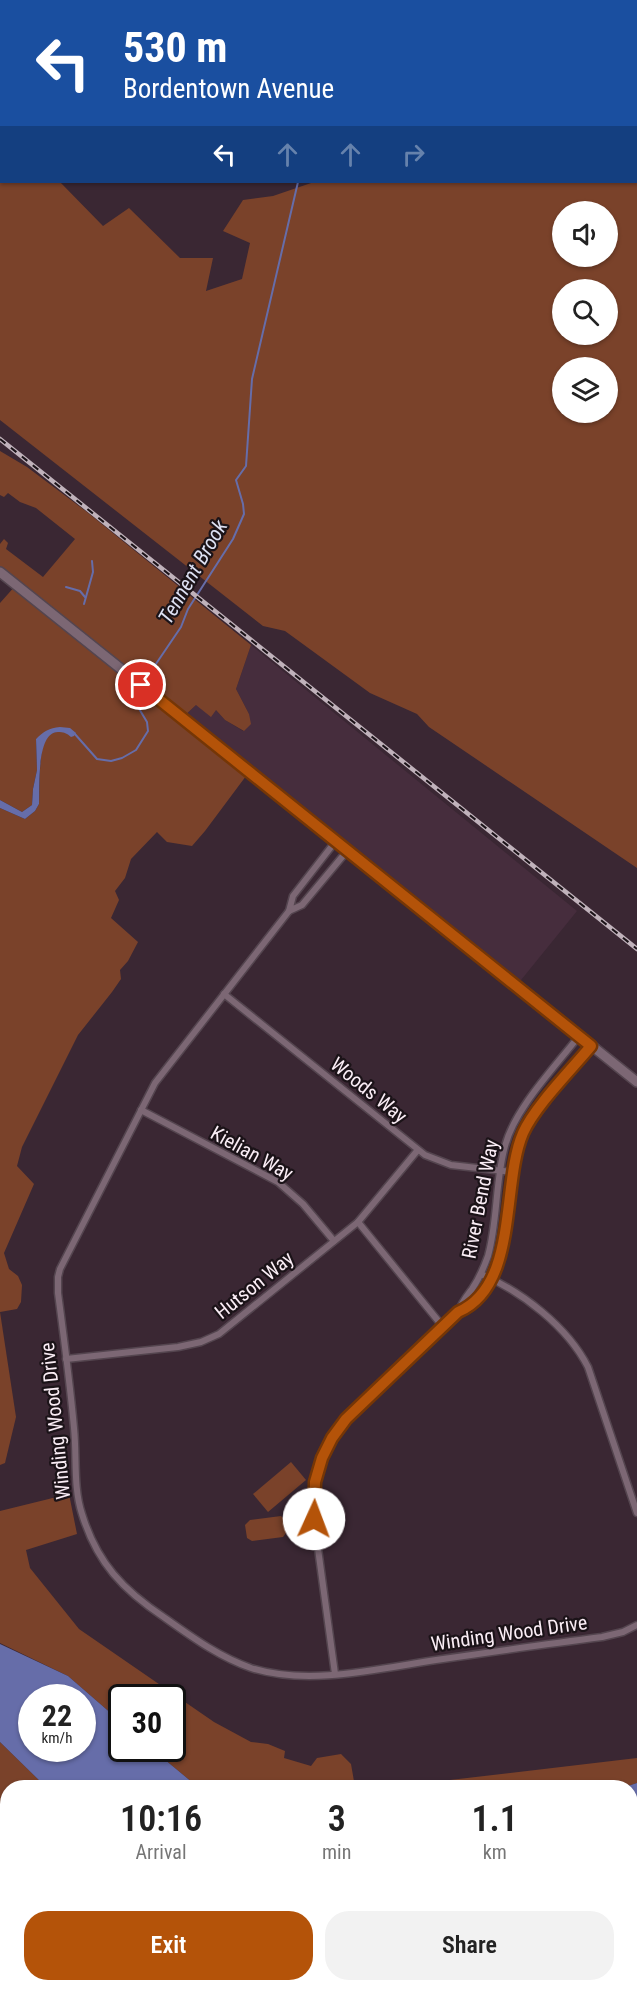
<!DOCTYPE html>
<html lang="en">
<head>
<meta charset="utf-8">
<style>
	:root { --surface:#fff; --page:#f2f2f2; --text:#222; --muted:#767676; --accent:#b45309 }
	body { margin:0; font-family:"Roboto Condensed",sans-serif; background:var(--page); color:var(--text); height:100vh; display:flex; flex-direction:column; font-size:22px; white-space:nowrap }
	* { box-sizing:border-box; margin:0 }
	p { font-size:20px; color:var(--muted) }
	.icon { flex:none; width:33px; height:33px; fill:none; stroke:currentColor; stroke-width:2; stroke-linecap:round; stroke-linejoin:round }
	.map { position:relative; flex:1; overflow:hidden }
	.side { position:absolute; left:0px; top:1780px; width:638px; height:212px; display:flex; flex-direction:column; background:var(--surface); border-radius:24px 24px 0 0; box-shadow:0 2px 4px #0004 }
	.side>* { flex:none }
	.banner { position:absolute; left:0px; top:0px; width:638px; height:183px; box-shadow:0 2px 4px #0004; background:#1a4fa0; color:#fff; overflow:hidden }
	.tools { position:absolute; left:552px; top:201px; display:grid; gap:12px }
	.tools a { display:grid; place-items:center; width:66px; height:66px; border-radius:50%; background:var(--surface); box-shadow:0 2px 4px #0004; font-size:30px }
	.speed { position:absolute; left:18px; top:1684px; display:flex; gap:12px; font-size:30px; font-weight:700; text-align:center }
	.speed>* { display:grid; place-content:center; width:78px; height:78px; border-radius:50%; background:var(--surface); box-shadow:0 2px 4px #0004; line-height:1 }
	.speed small { font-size:15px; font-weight:400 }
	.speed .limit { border:3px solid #111; border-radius:9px; background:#fff; color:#111 }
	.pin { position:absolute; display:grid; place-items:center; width:51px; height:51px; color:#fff; margin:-26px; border:3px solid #fff; border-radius:50%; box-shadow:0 2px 6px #0007 }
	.me { position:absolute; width:66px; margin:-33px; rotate:2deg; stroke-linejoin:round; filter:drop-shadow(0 0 4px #0008) }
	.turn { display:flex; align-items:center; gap:21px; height:126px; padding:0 24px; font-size:27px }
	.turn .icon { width:78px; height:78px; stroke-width:2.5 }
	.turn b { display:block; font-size:42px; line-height:51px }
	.lanes { display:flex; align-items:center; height:57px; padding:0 24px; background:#0003; justify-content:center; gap:30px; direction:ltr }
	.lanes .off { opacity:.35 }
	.eta { display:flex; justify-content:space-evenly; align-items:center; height:102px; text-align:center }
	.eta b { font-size:36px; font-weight:600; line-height:42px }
	.button { display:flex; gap:12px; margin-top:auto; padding:12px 24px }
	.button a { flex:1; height:69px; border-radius:24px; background:var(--accent); color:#fff; font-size:24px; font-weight:600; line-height:69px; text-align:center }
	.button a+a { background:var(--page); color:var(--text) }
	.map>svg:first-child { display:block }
</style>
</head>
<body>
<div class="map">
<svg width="637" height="1991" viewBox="0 0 637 1991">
	<rect width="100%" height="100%" fill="#3a2733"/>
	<!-- built -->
	<polygon fill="#462d3d" points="251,645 577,911 517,985 182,718 196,705 216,710 225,720 243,731 249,714 236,689"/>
	<!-- green -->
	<g fill="#7a422a" fill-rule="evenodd">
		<path d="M 0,0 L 9,0 L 2,2 L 2,182 L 60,182 L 103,226 L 129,208 L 180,258 L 213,258 L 206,291 L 242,279 L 250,243 L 223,231 L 243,200 L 273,196 L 314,182 L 636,182 L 636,2 L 312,0 L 637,0 L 637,868 L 429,727 L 417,714 L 370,693 L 285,631 L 263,626 L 0,420 ZM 562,212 L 608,212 L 608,256 L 562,256 ZM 562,290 L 608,290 L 608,334 L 562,334 ZM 562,368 L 608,368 L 608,412 L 562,412 Z"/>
		<path d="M 0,451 L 27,467 L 87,512 L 251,645 L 236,689 L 249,714 L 251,724 L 244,731 L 225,720 L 216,710 L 211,717 L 196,705 L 182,718 L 249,772 L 205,831 L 192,846 L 167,842 L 157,832 L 131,859 L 125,878 L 115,891 L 119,900 L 111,918 L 138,942 L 128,961 L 120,970 L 121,979 L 112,992 L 78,1035 L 22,1147 L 17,1166 L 34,1184 L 4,1253 L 9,1269 L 18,1276 L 22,1285 L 21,1302 L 17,1309 L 0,1312 L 0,808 L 25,819 L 35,811 L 39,804 C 40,789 38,745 48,735 C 55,729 67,733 75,733 C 62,722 50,732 36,739 L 37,770 L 33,789 L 32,805 L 22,812 L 0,800 L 0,603 L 16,585 L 0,572 L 0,544 L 4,539 L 8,543 L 6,549 L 43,577 L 75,539 L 36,508 L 20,502 L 8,493 L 4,497 L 0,495 Z"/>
		<polygon points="0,1312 16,1417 5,1463 0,1465"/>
		<polygon points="291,1462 306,1480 268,1512 253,1494"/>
		<polygon points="69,1494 77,1534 26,1550 30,1568 79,1629 214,1722 251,1742 268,1744 285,1751 284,1758 311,1766 317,1758 341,1754 351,1764 355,1787 358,1788 199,1788 152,1749 172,1749 172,1698 122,1698 121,1722 68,1676 0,1643 0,1511"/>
		<polygon points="281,1516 284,1519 286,1533 283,1537 252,1541 247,1538 245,1525 250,1520"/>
		<polygon points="0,1742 47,1788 8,1788 8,1984 280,1985 276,1991 0,1991"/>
		<polygon points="637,1758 637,1783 622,1788 382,1788"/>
		<polygon points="394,1985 466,1985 445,1991 397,1991"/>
	</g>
	<!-- water -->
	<g fill="#666da9" fill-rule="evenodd">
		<path d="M 60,727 L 70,728 L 76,733 L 74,736 L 71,737 C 67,733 63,732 58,732 C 36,732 40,788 39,804 L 35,811 L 25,819 L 0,808 L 0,800 L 22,812 L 32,805 L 33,789 L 37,770 L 36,739 C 44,731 49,728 60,727 Z"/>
		<path d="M 0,1644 L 68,1676 L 121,1722 L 122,1749 L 152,1749 L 199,1788 L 47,1788 L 0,1742 ZM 32,1698 L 82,1698 L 82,1749 L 32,1749 Z"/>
		<polygon points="637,1783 637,1905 630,1907 630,1788 622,1788"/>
	</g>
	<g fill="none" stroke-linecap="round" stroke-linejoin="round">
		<!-- stream -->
		<g stroke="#666da9" stroke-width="2">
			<polyline points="66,587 80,591 85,597"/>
			<polyline points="84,604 93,572 92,561"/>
			<polyline points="143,683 181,627 188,609 233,539 244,514 243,504 236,480 246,466 252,379 298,182"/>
			<polyline points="74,733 97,759 111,761 122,758 136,750 148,731 147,722 135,702 140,688"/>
		</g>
		<!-- street casing -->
		<g stroke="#54454f" stroke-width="9">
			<g id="street">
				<polyline points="335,842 293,896 289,911 302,905 347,851"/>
				<path d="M 289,911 L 155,1083 L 60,1269 L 58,1277 L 58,1293 C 64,1338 70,1383 74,1428 C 77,1457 73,1487 82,1514 C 97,1563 123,1590 165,1618 C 192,1637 219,1657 251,1668 C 308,1686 378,1669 436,1660 C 491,1652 547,1644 602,1637 L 623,1632 L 637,1625"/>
				<polyline points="224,994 425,1155 451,1165 513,1172"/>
				<polyline points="141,1110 278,1182 303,1204 334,1241"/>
				<polyline points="358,1222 444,1328"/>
				<path d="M 481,1274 C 522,1292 567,1326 588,1367 L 637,1513"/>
				<path d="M 458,1313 C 461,1303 466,1297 472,1289 C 479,1279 484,1267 488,1256 C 498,1220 495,1182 505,1146 C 515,1108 555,1067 579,1036"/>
				<polyline points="66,1359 178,1347 201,1342 219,1334 358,1222 417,1151"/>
				<path d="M 335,1674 L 314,1519 L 315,1482 L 322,1458 L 346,1419 L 458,1313 C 519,1287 501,1183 523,1133 C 535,1104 571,1070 591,1046"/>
			</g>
		</g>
		<!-- secondary casing -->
		<g stroke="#54454f" stroke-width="12">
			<polyline id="secondary" points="0,572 637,1082"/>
		</g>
		<!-- street -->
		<use href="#street" stroke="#7c6774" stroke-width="6"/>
		<!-- secondary -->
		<use href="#secondary" stroke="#7c6774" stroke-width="9"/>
		<!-- rail casing -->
		<g stroke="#c0b2bb" stroke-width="4.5">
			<polyline id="rail" points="0,439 637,949"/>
		</g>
		<!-- rail -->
		<use href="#rail" stroke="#1b1318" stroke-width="2" stroke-dasharray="7" stroke-linecap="butt"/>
	</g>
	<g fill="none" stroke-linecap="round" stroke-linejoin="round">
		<!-- route casing -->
		<g stroke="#753606" stroke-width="15">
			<path id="route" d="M 141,685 L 591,1046 C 572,1069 535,1106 523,1133 C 501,1184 519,1286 458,1312 L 346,1419 L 332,1438 L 322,1458 L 315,1482 L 314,1519"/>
		</g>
		<!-- route -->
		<use href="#route" stroke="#b45309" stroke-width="10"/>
	</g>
	<g text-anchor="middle" stroke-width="4.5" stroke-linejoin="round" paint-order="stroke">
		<!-- street labels -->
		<g font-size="20" fill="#faedf5" stroke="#1b1318">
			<text transform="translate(369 1090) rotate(39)" y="7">Woods Way</text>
			<text transform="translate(252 1153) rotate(29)" y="7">Kielian Way</text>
			<text transform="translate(480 1199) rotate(-79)" y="7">River Bend Way</text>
			<text transform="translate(254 1285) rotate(-39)" y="7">Hutson Way</text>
			<text transform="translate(55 1421) rotate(-96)" y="7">Winding Wood Drive</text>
			<text transform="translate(509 1633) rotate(-8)" y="7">Winding Wood Drive</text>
		</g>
		<!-- water labels -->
		<g font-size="21" font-style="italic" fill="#dee1f3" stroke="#1b1318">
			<text transform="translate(193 572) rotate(-60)" y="7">Tennent Brook</text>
		</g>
	</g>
</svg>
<div class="tools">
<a><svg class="icon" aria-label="sound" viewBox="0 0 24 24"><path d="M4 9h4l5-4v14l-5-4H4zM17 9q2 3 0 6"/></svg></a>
<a><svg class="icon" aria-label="search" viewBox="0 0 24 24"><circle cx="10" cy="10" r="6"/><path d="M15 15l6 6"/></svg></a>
<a><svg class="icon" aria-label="layers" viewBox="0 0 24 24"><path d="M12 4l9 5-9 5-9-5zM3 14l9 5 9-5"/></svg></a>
</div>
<div class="speed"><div>22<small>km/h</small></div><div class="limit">30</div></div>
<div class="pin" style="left:141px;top:685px;background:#d93025"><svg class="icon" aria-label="arrive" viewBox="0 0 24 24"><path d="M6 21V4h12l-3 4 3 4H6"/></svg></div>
<svg class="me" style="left:314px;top:1519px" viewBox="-20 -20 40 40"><circle r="19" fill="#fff"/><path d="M0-13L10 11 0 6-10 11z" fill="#b45309"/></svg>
<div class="banner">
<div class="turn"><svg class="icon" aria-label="left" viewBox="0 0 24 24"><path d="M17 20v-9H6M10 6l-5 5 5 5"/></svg><div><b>530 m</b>Bordentown Avenue</div></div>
<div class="lanes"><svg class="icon" aria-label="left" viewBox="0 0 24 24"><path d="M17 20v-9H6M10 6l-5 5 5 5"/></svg><svg class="icon off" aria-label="ahead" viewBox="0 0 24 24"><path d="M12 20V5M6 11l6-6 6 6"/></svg><svg class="icon off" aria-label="ahead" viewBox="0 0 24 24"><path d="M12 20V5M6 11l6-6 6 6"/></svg><svg class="icon off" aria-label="right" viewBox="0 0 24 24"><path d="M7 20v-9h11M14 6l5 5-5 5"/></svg></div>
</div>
<section class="side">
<div class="eta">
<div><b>10:16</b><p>Arrival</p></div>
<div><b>3</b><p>min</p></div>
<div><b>1.1</b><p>km</p></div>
</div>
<div class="button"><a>Exit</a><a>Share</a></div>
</section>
</div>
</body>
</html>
